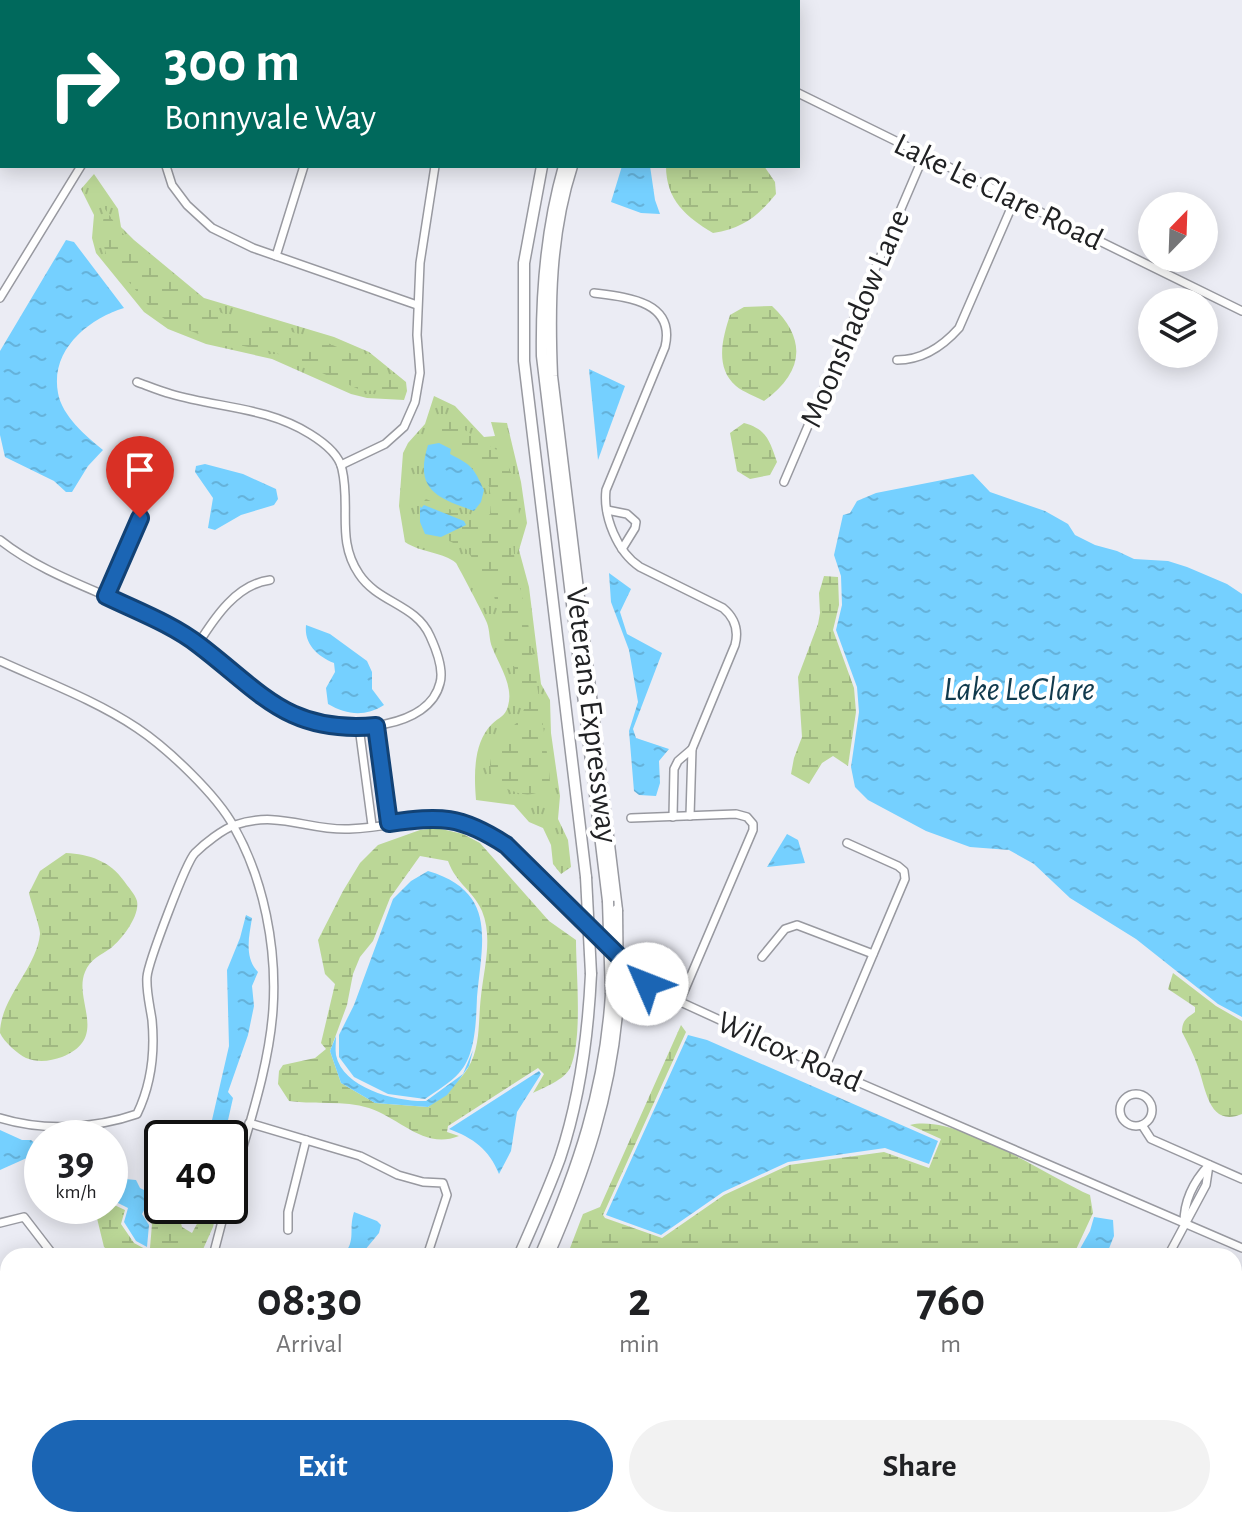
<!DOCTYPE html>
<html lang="en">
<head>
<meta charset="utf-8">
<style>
	:root { --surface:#fff; --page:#f2f2f2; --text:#202124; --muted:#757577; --accent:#1b65b4 }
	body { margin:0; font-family:"Alegreya Sans",sans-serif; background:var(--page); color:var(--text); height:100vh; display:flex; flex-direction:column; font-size:30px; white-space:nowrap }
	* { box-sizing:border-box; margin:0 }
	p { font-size:26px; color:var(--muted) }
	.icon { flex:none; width:44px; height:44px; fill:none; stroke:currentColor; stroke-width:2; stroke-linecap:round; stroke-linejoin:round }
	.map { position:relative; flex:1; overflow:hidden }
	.sheet { position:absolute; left:0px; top:1248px; width:1242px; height:280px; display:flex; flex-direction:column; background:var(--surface); border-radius:24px 24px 0 0; box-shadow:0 4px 20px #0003 }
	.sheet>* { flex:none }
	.hud { position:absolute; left:0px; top:0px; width:800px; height:168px; box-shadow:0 4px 20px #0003; background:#00695c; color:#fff; overflow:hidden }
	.needle { width:52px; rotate:23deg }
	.fabs { position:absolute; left:1138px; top:192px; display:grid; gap:16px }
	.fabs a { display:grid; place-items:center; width:80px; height:80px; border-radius:50%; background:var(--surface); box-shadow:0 4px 20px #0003; font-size:40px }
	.speed { position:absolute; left:24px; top:1120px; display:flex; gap:16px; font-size:40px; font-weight:700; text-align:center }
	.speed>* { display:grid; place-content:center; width:104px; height:104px; border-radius:50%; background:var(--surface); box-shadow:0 4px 20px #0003; line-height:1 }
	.speed small { font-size:20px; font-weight:400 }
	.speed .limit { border:4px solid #111; border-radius:12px; background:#fff; color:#111 }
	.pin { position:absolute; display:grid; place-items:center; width:68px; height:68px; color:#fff; margin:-82px -34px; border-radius:50% 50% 50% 0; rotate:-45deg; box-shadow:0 0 8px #0007 }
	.pin .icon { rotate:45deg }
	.me { position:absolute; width:88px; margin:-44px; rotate:314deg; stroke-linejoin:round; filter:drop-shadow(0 0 6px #0008) }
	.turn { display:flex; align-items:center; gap:28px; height:168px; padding:0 32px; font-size:36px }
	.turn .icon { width:104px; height:104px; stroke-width:2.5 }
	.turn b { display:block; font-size:56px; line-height:68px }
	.eta { display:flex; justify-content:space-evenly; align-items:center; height:136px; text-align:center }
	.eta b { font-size:48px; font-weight:700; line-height:56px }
	.action { display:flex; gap:16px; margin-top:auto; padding:16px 32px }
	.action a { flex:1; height:92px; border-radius:48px; background:var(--accent); color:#fff; font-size:32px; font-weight:700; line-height:92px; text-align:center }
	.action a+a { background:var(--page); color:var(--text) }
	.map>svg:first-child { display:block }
</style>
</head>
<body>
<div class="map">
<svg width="1242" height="1528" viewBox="0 0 1242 1528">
	<defs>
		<pattern id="grass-tufts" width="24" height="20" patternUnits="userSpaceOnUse" patternTransform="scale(2)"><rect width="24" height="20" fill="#bbd797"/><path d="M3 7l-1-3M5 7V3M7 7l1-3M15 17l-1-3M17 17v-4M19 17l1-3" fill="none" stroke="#a0b882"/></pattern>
		<pattern id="wetland-marsh" width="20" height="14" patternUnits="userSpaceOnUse" patternTransform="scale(2)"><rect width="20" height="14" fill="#bbd797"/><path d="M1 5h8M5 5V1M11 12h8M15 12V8" fill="none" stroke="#a0b882"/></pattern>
		<pattern id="water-ripples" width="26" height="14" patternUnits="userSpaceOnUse" patternTransform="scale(2)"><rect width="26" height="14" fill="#75d0ff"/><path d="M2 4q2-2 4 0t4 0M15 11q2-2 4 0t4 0" fill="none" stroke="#65b2da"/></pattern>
	</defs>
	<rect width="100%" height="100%" fill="#ebecf4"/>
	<!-- grass -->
	<g fill="url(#grass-tufts)">
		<polygon points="94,174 118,209 121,227 134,240 204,298 334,337 369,352 406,382 407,391 404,400 367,398 351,394 272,359 206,344 168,329 144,312 96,253 92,238 94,215 81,189"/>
		<path d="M 434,396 L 455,406 L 484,437 L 495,436 L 491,422 L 507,423 L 521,482 L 527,523 L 519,550 L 529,587 L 541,684 L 550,700 L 551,733 L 560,796 L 558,819 L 568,840 L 571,867 L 561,874 L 553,864 L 551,845 L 543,828 L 529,822 L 514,805 L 476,800 C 474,775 473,743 492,724 C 499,717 505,717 508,706 C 514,686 499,665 492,647 C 489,640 490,631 487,623 C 485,617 458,566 456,563 C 444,552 421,553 405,542 L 399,506 L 403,453 L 408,443 L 425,424 Z"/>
	</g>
	<!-- wetland -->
	<g fill="url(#wetland-marsh)" fill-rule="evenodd">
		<path d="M 666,166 L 764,166 L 775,182 L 776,194 C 757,217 743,228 713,233 C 686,217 666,200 666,166 Z"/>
		<path d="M 105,209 C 134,252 166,284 213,309 C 242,324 277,327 308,336 C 340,346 369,362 397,380 L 400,389 L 363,391 L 274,352 L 223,342 L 173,325 L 152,310 L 106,254 L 101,234 Z"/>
		<path d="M 772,306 C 808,340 803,373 764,401 C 755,396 743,392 736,386 C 714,367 723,337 730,315 L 744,307 Z"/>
		<path d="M 441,415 L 503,454 L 515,482 L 520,522 L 513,541 L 515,566 L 528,623 L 548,760 L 550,782 C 532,804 516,792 493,783 L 490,765 L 492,752 L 499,738 L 520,720 L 527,701 L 504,639 L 492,587 L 466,549 L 447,540 L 430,539 L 422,526 L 419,506 L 426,499 L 479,522 L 490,514 C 497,460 460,460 435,426 Z"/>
		<path d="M 744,423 C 767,429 770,442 777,462 L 770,475 L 750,479 L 737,471 L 730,433 Z"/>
		<polygon points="824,576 838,577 839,605 833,630 854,688 856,712 848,766 833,756 822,763 809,784 791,774 794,758 802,737 798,677 818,624 820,613 819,593"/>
		<path d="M 437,828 L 463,834 L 480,843 L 549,921 L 576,940 C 576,973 583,1040 570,1068 C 564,1080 545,1087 533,1093 L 544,1074 L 538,1068 L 448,1126 L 447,1132 L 459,1136 C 424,1150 400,1118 369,1108 C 343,1100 316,1105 289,1101 L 278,1084 L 279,1071 L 283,1065 L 315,1058 L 326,1049 L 321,1043 L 335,984 L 325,974 L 318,940 L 343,891 L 360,863 L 378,845 L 420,830 ZM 420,856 L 448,861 C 457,885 472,889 482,911 C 493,938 484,968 481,996 C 478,1020 481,1047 468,1068 C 458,1084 442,1095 428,1107 L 375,1103 L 341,1083 L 330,1051 L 347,1005 L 353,974 L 360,957 L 373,941 L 390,898 Z"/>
		<path d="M 66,853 C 89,854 110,861 124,881 C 128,887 135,894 137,901 C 140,916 122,939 111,948 C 101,955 90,959 85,972 C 73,1000 110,1038 62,1057 C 51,1061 38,1063 26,1058 C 18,1054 4,1042 0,1033 C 0,999 37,967 40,934 C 40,926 31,903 29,893 L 40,871 Z"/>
		<path d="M 1173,973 L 1216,1006 L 1242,1021 L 1242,1114 C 1209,1128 1206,1089 1198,1067 C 1194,1055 1188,1044 1182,1032 C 1182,1020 1187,1018 1195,1012 L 1195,1007 L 1168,989 Z"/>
		<path d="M 681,1025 L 686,1032 L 603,1215 L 605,1218 L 662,1238 L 724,1195 L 789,1165 L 884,1152 L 929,1168 L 941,1139 L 910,1125 C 957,1113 1046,1176 1090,1195 L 1093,1213 L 1073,1256 L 567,1256 L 583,1214 L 600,1207 Z"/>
		<polygon points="110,1203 125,1210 121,1224 134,1243 147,1250 150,1248 152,1224 145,1214 149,1208 178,1212 182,1227 192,1233 199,1220 198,1206 218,1206 213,1227 200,1256 115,1256 104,1247 94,1206 110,1206"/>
		<polygon points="218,1520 369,1520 365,1528 237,1528"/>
		<path d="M 480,1520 L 901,1520 C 886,1528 873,1528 858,1521 L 837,1528 L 484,1528 Z"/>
	</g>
	<!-- water -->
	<g fill="url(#water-ripples)">
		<polygon points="622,166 650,166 655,200 660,214 641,213 611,202"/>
		<path d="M 66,240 L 74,242 L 124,308 C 88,319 50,350 58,393 C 62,416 86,436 103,450 L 88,466 L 72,492 L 66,492 L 54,481 L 5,457 L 0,435 L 0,351 Z"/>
		<polygon points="589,369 625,386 598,460"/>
		<path d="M 439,443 L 451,449 L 450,454 C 473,466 473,467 484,490 L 481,502 L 474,511 C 437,498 414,490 428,445 Z"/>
		<polygon points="205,464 243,474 276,489 278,499 274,505 241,515 215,530 208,528 213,498 195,472 196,466"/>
		<polygon points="973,474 990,492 1045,511 1068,524 1075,535 1095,545 1117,551 1134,559 1168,561 1187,567 1227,584 1242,594 1242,1017 1218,1004 1136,939 1070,898 1034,864 1009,850 970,847 926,831 868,800 855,787 851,767 859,712 857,687 836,630 842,605 841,576 834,555 843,515 850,513 857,501 876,493"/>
		<polygon points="424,505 464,521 466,525 441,537 425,534 420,522 420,506 421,508"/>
		<polygon points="609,573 631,589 620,612 627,634 662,653 633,729 636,738 669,749 659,761 660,783 656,796 639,795 634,791 629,731 638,702 629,650 611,602"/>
		<path d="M 306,625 L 330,634 L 367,661 L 372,672 L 372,689 L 384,705 C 365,717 347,715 328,704 L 326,688 L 335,672 L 334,663 C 317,656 304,644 306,625 Z"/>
		<polygon points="787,834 798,840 805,863 767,867"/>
		<path d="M 428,871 C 498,892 482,941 477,997 C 476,1020 476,1055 459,1073 C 450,1083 436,1091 425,1099 L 388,1094 L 354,1077 L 339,1057 L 339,1035 L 354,1005 L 393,899 L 411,881 Z"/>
		<path d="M 246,915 L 252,918 C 249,937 244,957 258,972 L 252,986 L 254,1006 L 248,1035 L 228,1092 L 233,1098 L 224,1138 L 204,1138 L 212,1120 L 229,1046 L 227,970 L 240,938 Z"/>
		<polygon points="688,1035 707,1040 938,1141 929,1164 885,1148 788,1162 723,1192 661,1235 606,1215"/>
		<path d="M 336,1036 C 336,1042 335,1049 336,1055 C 343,1089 398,1102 426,1101 L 463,1074 L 473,1050 L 469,1066 L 459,1080 L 447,1095 L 428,1107 L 375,1103 L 341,1083 L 330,1051 Z"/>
		<path d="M 539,1071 L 541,1074 L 517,1112 L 511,1151 L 499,1174 C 489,1149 473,1138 449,1129 Z"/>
		<polygon points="0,1130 22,1140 31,1140 37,1145 29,1157 0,1170"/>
		<polygon points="125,1179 136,1180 140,1188 148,1192 162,1183 162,1205 147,1205 142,1214 149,1225 147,1247 136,1241 124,1222 128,1208 110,1199 110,1193"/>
		<path d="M 354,1212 L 377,1221 L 381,1225 L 379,1233 L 360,1256 L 343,1256 C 357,1239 348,1231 354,1212 Z"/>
		<polygon points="1094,1217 1113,1220 1114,1236 1106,1256 1076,1256 1090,1231"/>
	</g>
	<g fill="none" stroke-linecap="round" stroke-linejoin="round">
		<!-- minor casing -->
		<g stroke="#9899a0" stroke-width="10">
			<g id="minor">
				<polyline points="181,2 182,0"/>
				<polyline points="798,93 1242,311"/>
				<polyline points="166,166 172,185 187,205 212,228 253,248 417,305"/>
				<polyline points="276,256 304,166"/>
				<path d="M 594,293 C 626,297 676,301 665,347 L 606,490 C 603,516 617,552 640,567 L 723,608 C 735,618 739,630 735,645 L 692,749"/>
				<polyline points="0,298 81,166"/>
				<path d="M 897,360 C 922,360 943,346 959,328 L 1015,199"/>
				<polyline points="341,465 385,444 404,427 415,402 420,373 417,335 420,263 435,166"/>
				<polyline points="784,482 924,155"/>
				<polyline points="607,510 627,514 636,522 635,528 622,549"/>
				<path d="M 0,540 C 49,579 113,594 167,625 C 217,654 256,706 313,722 C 349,733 429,729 440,683 C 444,669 436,649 430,636 C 416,604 378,603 359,574 C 336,540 351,507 342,469 C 339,454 323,442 310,434 C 267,407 219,408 171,394 C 160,391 148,386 137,382"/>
				<polyline points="106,596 140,518"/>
				<path d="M 198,644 C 215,617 237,584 270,580"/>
				<path d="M 0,661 C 46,682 95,700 137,728 C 167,748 217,795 234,827 C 264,880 277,948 273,1009 C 269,1070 246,1133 230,1192"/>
				<polyline points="376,726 389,823"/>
				<polyline points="359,727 372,825"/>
				<polyline points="673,817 674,769 678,761 692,749 690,816"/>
				<polyline points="631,818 736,814 747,817 753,824 753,830 680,1001"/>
				<polyline points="762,957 785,929 797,925 873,954"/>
				<polyline points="825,1068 905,879 904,871 898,866 847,843"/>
				<circle cx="1136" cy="1110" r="16"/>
				<path d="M 0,1118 C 42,1131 94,1129 137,1114 C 151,1085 155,1052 152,1020 C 150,1006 146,991 147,977 C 148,963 186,862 195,853 C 204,844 223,829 235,825 C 278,810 309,831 349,829 C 420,826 438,801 506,845 L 647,984 L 663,994 L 825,1068 L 1242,1248"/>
				<polyline points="249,1123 360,1156 398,1175 423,1182 443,1183 447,1195 427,1256"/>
				<polyline points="1142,1125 1151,1139 1242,1179"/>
				<polyline points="0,1223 24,1217 54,1256"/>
				<path d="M 1184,1223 C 1184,1200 1193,1182 1209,1165"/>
				<polyline points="288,1230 288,1212 306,1140"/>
				<polyline points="213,1256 226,1206"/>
				<polyline points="1168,1256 1206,1185 1209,1165"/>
				<polyline points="1234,1311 1238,1301"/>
				<polyline points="0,1388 8,1392"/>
				<polyline points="1234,1480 1242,1483"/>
				<polyline points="1234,1517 1242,1498"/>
				<polyline points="158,1520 158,1528"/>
				<polyline points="962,1528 965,1520"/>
				<polyline points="1050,1528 1054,1520"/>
			</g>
		</g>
		<!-- highway casing -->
		<g stroke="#9899a0" stroke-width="13">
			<g id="highway">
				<polyline points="638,2 639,0"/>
				<polyline points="542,166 524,263 524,361 586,877"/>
				<path d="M 564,166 C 546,229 541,291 542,356 L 608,901"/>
				<path d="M 572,166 C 550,234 549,305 552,376 L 617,910"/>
				<path d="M 519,1256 C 533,1224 548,1191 560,1158 C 580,1098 588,1037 591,974"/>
				<path d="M 540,1256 C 578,1169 605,1090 611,994"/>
				<path d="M 548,1256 C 585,1171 611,1095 618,1002"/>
				<polyline points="376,1528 380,1520"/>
				<polyline points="401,1528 404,1520"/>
				<polyline points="421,1528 425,1520"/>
				<polyline points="430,1528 433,1520"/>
				<polyline points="439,1528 442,1520"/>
			</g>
		</g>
		<!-- minor -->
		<use href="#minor" stroke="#fff" stroke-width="7"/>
		<!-- highway -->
		<use href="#highway" stroke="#fff" stroke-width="10"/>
		<!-- highway-bridge casing -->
		<g stroke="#9899a0" stroke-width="13" stroke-linecap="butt">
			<g id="highway-bridge">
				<polyline points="607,2 608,0"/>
				<polyline points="586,877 591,974"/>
				<polyline points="608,901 611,994"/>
				<polyline points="617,910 618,1002"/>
			</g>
		</g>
		<!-- highway-bridge -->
		<use href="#highway-bridge" stroke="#fff" stroke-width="10"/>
	</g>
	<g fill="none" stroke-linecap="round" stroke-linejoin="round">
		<!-- route casing -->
		<g stroke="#124275" stroke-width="20">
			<path id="route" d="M 140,518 L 106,596 C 137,611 172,624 199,645 C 262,693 288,734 376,726 L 389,823 C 441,816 460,815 506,845 L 647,984"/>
		</g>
		<!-- route -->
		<use href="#route" stroke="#1b65b4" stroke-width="14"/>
	</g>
	<g text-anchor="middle" stroke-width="8" stroke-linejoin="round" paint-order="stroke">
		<!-- street labels -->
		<g font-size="32" fill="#212224" stroke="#fff">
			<text transform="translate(999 191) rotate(26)" y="11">Lake Le Clare Road</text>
			<text transform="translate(854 318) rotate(-67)" y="11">Moonshadow Lane</text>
			<text transform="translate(593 715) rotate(83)" y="11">Veterans Expressway</text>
			<text transform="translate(790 1051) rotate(24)" y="11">Wilcox Road</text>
		</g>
		<!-- water labels -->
		<g font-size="34" font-style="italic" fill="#113a4d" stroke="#fff">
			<text x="1019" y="700">Lake LeClare</text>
		</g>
	</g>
</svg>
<div class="fabs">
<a><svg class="needle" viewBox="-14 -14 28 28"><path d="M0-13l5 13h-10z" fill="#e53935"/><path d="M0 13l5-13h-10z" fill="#757577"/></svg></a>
<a><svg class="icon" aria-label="layers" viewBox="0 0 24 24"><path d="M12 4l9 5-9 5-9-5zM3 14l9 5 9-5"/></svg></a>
</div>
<div class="speed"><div>39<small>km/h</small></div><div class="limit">40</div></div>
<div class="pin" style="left:140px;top:518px;background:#d93025"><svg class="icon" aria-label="arrive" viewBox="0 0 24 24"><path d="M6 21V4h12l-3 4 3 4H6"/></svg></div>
<svg class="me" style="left:647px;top:984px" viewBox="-20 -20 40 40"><circle r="19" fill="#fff"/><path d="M0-13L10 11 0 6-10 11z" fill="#1b65b4"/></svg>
<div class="hud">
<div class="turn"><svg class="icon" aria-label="right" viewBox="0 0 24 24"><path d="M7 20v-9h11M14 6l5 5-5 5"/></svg><div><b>300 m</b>Bonnyvale Way</div></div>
</div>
<section class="sheet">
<div class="eta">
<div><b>08:30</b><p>Arrival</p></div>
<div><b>2</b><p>min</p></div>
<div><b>760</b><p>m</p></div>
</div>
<div class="action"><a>Exit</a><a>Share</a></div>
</section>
</div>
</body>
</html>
